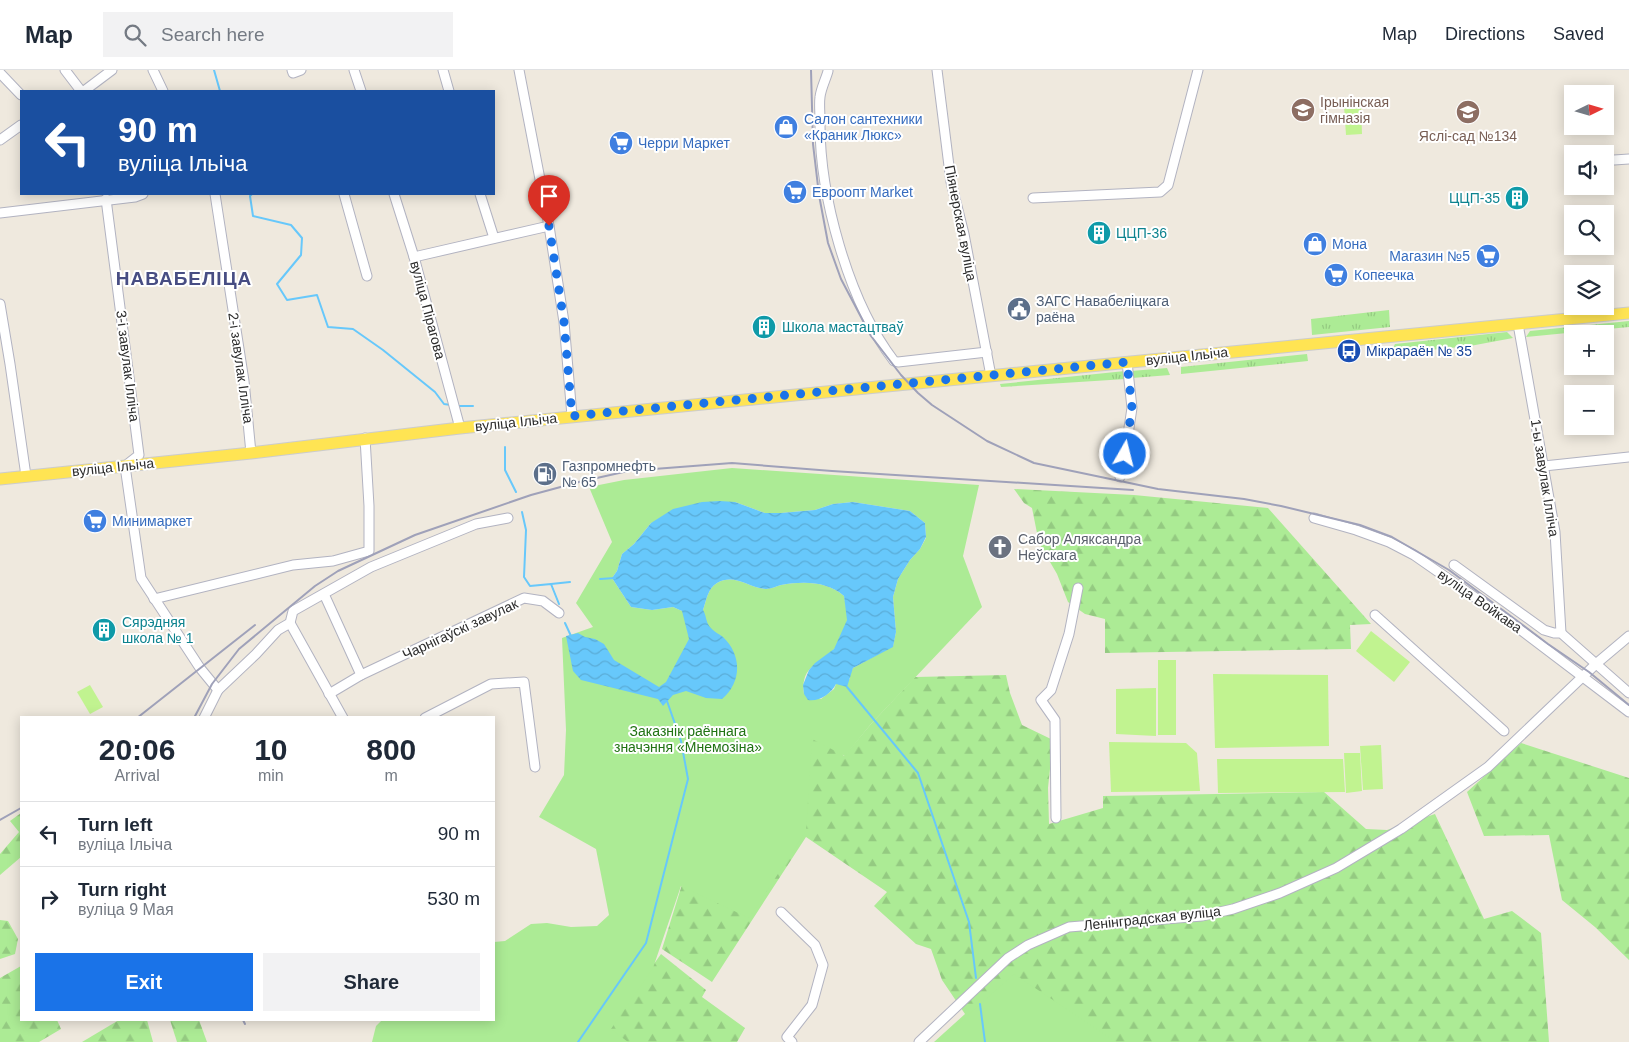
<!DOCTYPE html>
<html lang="en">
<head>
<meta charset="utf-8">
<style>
	:root { --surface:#fff; --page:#f2f2f3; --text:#1f2937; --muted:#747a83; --line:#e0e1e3; --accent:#1a73e8 }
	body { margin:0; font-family:Arial,sans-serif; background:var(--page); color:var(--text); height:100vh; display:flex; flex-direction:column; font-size:19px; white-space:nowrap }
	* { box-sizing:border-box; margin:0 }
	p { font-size:16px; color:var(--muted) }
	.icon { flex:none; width:28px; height:28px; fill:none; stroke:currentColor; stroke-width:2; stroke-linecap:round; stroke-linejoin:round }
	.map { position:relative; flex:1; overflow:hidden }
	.side { position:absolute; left:20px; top:646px; width:475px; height:305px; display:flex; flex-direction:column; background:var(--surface); border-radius:0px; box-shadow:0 2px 12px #0003 }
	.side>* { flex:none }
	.guide { position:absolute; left:20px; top:20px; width:475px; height:105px; border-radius:0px; box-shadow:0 2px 12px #0003; background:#1a4fa0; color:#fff; overflow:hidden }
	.needle { width:32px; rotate:85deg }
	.controls { position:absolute; left:1564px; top:15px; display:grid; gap:10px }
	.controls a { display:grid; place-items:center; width:50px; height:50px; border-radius:0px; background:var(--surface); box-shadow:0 2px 12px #0003; font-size:25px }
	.pin { position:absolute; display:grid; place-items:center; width:42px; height:42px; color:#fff; margin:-51px -21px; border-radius:50% 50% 50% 0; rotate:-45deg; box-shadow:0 0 5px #0007 }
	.pin .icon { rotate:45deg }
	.me { position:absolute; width:55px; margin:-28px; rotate:8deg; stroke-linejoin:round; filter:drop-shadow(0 0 4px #0008) }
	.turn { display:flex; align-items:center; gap:18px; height:105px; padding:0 15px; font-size:22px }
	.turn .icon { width:65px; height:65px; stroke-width:2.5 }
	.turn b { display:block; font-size:35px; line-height:42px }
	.eta { display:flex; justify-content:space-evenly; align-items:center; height:85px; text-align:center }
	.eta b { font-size:30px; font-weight:800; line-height:35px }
	.primary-button { display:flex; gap:10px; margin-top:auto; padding:10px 15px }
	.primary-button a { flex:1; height:58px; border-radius:0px; background:var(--accent); color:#fff; font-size:20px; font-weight:800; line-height:58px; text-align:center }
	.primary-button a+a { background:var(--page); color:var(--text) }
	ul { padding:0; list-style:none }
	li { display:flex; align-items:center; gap:15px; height:65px; padding:0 15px; border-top:1px solid var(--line) }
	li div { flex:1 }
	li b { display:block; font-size:19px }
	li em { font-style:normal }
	header { display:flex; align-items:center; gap:30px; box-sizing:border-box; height:70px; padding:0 25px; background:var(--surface); border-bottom:1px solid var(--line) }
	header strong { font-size:24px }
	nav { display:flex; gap:28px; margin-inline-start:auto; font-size:18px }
	.search { width:350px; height:45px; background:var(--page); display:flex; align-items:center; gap:12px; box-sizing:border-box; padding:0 18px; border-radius:0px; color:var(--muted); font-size:19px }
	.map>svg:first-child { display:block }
</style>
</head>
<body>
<header>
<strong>Map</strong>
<div class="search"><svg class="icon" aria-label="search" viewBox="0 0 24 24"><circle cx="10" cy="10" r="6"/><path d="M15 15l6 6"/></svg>Search here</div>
<nav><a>Map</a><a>Directions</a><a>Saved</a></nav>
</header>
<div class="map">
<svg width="1629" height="972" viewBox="0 0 1629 972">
	<defs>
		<pattern id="grass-tufts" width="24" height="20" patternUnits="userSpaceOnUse" patternTransform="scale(1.25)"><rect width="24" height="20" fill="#aceb95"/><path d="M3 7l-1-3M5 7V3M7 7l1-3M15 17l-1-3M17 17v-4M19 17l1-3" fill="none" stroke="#94ca81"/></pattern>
		<pattern id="forest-firs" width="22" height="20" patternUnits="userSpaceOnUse" patternTransform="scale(1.25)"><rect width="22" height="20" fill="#aceb95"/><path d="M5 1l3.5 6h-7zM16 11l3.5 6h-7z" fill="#94ca81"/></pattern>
		<pattern id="water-waves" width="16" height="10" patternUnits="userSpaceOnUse" patternTransform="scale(1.25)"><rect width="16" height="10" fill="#67c8fb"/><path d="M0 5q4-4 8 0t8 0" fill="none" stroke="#5aacd7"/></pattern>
	</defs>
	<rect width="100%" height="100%" fill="#efe9de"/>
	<!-- grass -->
	<g fill="url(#grass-tufts)">
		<polygon points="1389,240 1390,257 1312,265 1311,249"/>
		<polygon points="1629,251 1629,257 1526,267 1530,261"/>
		<polygon points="1507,262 1513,268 1470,276 1390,284 1395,274"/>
		<polygon points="1307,284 1308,291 1181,304 1181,297"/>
		<polygon points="1167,298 1170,305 1132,308 1131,301"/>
		<polygon points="1125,301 1126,309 1001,317 1000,314"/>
	</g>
	<!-- forest -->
	<g fill="url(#forest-firs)">
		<polygon points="1014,419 1134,425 1268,438 1371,554 1350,555 1351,579 1105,583 1105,549 1085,544 1068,532 1057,504 1039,473 1032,438 1024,433"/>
		<polygon points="762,580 844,686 871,654 915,607 1006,605 1010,623 1022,655 1053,670 1048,718 1049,754 1103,738 1103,726 1324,722 1366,759 1387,760 1435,744 1484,849 1512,841 1541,863 1549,972 934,972 965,944 942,910 931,879 916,874 874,836 887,822 806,767 712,912 662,879 684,808"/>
		<polygon points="1521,673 1629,708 1629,890 1595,857 1562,830 1549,765 1484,766 1467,722"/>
		<polygon points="21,743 21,787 0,805 0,784 19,762 10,751"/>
		<polygon points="0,850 8,851 18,869 15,884 0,889"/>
		<polygon points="661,884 706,920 702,927 745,958 737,972 598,972"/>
		<polygon points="21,896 21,950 57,950 61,959 39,972 0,972 0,908"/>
		<polygon points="119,950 147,950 153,972 82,972"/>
		<polygon points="170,950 199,950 207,972 177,972"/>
	</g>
	<!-- park -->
	<g fill="#aceb95" fill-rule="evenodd">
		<path d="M 732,398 L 979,415 L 963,486 L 982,537 L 871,654 L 845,686 L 812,669 L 806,761 L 749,848 L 681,816 L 653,898 L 611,959 L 628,972 L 372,972 L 376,956 L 382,950 L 494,950 L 494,872 L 505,871 L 531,854 L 547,853 L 571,857 L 597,856 L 609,845 L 596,779 L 539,747 L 564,705 L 566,660 L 562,568 L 593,557 L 576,533 L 612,472 L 589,417 L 624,410 ZM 735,432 L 765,443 L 781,443 L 815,440 L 833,434 L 853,432 L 910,441 L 925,453 L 926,468 L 920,479 L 910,490 L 898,509 L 893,527 L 896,562 L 893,576 L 853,598 L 850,604 L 850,609 L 836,614 L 834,619 L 821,629 L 804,624 C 800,594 821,595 835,578 C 840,572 846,558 847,550 C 848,542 845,533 844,526 C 827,511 803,511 781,515 C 777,516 771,519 766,519 C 748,518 735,503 717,513 C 708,518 706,531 703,540 L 682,541 L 673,537 L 652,540 L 631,537 L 612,508 L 617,501 L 622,484 L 634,474 L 651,453 Z"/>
		<polygon points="1014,904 1116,972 938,972"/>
	</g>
	<!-- pitch -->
	<g fill="#c1f390">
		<polygon points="1344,36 1361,36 1362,64 1346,65"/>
		<polygon points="1371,561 1410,592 1394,612 1356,581"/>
		<rect x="1158" y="590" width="18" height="75"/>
		<polygon points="1213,604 1328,605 1329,676 1215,678"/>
		<polygon points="90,615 103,637 90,644 77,622"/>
		<polygon points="1156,618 1156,666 1116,664 1116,619"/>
		<polygon points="1109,672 1186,673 1197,683 1200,721 1111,722"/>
		<polygon points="1381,675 1383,719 1363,720 1360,676"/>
		<polygon points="1344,683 1360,683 1362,721 1346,723"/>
		<polygon points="1217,689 1343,689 1345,722 1218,723"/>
	</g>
	<!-- water -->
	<path fill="url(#water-waves)" d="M 720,431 L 735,432 L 765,443 L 781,443 L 815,440 L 833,434 L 853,432 L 910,441 L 925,453 L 926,467 L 920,479 L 910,490 L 898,509 L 893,527 L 896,562 L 893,577 L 853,598 L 847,617 L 836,614 C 831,624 819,632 808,630 L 804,624 L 803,615 L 809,600 L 815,593 L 834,579 L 847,550 L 844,526 C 827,511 803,511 781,515 C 777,516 771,519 766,519 C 748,518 735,503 717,513 C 708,518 706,531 703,540 C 706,545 706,550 708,554 C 711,560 719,564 723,567 C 742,585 742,612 722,629 L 706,628 L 686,621 L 673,625 L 663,636 L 658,629 L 581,610 L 573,601 L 566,566 L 578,563 L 585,567 L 595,569 L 604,574 L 614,590 L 659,617 L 666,612 L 689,569 L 682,541 L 673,537 L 652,540 L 631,537 L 612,508 L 617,501 L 622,484 L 634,474 L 651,453 L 673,439 L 702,432 Z"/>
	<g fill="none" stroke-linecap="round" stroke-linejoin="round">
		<!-- stream -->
		<g stroke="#67c8fb" stroke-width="2">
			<polyline points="214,0 220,21"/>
			<polyline points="252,124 250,126 253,146 291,155 302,168 301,185 277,214 287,230 317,225 328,257 353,259 383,280 435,322 444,334 451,335"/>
			<polyline points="458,336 473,336"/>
			<polyline points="505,377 505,400 516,422"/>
			<polyline points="522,442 526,460 524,507 530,516 551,514 559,534"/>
			<polyline points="600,509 615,508"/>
			<polyline points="551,514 570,512"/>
			<polyline points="565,553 571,566"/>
			<polyline points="847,617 918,703 969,852 976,908"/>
			<polyline points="980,934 985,972"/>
			<polyline points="578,972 646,873 688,709 681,671 667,631"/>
		</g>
		<!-- minor casing -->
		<g stroke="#b2b3c1" stroke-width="11">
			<g id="minor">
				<polyline points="65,0 81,21"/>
				<polyline points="153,0 163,21"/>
				<polyline points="292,0 293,3 301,0"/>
				<polyline points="354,0 361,21"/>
				<polyline points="443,0 449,21"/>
				<polyline points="519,0 549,156 564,252 572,346"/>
				<polyline points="937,0 951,112 964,164 991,306"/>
				<path d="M 828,1 C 826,9 821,18 820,27 C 819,34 820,42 820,50 C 819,124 848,231 894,291 L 898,292 L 987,282"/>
				<polyline points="0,3 21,25"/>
				<polyline points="84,21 112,0"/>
				<polyline points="0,70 21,55"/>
				<polyline points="1614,90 1629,89"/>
				<polyline points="215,124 244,311 251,383"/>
				<polyline points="344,124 367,206"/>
				<polyline points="394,124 414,187 460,358"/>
				<polyline points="480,124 494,168"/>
				<polyline points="1033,128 1160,122 1168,115 1198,0"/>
				<polyline points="106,129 139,385 125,396 141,508 200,598 218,620"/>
				<polyline points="0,143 135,127 143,124"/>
				<polyline points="414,187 549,156"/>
				<polyline points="0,234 10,294 26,406"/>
				<polyline points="1518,254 1555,462 1561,563"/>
				<polyline points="1544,396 1629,387"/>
				<polyline points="1120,407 1125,384 1132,338 1127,292"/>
				<polyline points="1314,448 1356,460 1389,472 1414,485 1513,554 1629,642"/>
				<polyline points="1454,495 1544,560 1554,563 1561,563 1629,623"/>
				<polyline points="324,524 361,605"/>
				<polyline points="154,529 293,495 333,491 369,481 369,436 365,368"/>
				<polyline points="1375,545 1504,661"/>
				<polyline points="290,553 343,648"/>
				<polyline points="329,624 361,605 524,528 543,531 559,543"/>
				<polyline points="204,648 218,620 256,584 278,560 290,553 293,541 371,497 476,454 508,448"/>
				<polyline points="425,648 491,614 524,612 535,697"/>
				<polyline points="1056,748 1055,650 1041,630 1051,620 1069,564 1078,518"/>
				<polyline points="781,842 815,875 823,895 812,935 787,967 792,972"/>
				<polyline points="919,972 1008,888 1028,875 1069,857 1202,846 1233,839 1280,823 1336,798 1401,759 1488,697 1597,593 1629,566"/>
			</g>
		</g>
		<!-- major casing -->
		<g stroke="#ccc" stroke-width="13">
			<polyline id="major" points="0,409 251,383 460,358 1629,243"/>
		</g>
		<!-- minor -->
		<use href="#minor" stroke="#fff" stroke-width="9"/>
		<!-- major -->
		<use href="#major" stroke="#ffe453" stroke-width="11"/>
		<!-- rail -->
		<g stroke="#9fa1b9" stroke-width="2">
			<polyline points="811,0 813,74 819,125 828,173 841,209 871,266 901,305 918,323 932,335 987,371 1034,393 1158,419 1244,429 1281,436 1360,455 1392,467 1449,500 1548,574 1589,602 1629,635"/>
			<polyline points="137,648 255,555"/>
			<polyline points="194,648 212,614 239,579 315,516 338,501 415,465 531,425 579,412 628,401 732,393 832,401 1133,420"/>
			<polyline points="0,750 21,738"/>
			<polyline points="243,950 245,954"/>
		</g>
	</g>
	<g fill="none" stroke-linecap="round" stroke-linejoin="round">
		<!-- route -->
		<polyline stroke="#1a73e8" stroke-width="9" stroke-dasharray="0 16.2" points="549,156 564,252 572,346 1127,292 1132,338 1125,384"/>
	</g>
	<!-- icons -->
	<defs>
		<g id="school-disc" transform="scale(1.25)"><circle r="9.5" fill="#8d6e63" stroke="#fff"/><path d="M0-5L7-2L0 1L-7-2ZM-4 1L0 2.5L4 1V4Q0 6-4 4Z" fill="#fff"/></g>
		<g id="shop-disc" transform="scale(1.25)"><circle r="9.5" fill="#3f7fe0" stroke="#fff"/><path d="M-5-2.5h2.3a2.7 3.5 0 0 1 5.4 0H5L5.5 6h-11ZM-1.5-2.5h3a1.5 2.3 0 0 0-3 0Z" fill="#fff"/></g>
		<g id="supermarket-disc" transform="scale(1.25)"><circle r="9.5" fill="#3f7fe0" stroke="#fff"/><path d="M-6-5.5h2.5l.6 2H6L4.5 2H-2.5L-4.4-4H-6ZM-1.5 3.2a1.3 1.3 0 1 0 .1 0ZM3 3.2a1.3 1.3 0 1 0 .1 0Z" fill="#fff"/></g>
		<g id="building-disc" transform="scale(1.25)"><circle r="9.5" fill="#0f9aa8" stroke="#fff"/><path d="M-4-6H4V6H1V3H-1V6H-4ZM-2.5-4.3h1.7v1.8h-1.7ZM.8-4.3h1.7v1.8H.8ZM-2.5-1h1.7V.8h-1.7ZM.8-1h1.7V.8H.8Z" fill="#fff"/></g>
		<g id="civic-disc" transform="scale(1.25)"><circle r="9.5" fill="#5c6f8a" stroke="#fff"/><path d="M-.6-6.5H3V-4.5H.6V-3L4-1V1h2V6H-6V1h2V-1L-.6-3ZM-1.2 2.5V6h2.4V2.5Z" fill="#fff"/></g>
		<g id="bus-disc" transform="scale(1.25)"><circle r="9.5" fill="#1a4fb4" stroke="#fff"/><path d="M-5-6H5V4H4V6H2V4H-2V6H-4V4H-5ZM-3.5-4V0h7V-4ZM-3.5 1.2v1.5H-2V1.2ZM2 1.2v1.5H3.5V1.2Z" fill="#fff"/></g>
		<g id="fuel-disc" transform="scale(1.25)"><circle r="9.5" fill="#5c6f8a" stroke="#fff"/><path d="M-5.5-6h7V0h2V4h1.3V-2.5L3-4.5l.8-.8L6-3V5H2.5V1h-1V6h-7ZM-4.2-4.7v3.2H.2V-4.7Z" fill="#fff"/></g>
		<g id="church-disc" transform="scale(1.25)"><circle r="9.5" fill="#6b7280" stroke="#fff"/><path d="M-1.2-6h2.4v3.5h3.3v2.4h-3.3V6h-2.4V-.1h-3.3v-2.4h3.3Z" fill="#fff"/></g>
	</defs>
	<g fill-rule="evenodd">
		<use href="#school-disc" x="1303" y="40"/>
		<use href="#school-disc" x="1468" y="42"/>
		<use href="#shop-disc" x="786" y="57"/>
		<use href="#supermarket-disc" x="621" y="73"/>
		<use href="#supermarket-disc" x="795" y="122"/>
		<use href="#building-disc" x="1517" y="128"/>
		<use href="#building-disc" x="1099" y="163"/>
		<use href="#shop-disc" x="1315" y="174"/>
		<use href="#supermarket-disc" x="1488" y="186"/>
		<use href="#supermarket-disc" x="1336" y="205"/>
		<use href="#civic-disc" x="1019" y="239"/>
		<use href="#building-disc" x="764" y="257"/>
		<use href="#bus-disc" x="1349" y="281"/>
		<use href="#fuel-disc" x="545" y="404"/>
		<use href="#supermarket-disc" x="95" y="451"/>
		<use href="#church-disc" x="1000" y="477"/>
		<use href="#building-disc" x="104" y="560"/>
	</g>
	<g text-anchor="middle" stroke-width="4" stroke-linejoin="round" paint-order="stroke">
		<!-- education labels -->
		<g font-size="14" fill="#785e54" stroke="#fff" text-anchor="start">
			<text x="1320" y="37">Ірынінская<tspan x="1320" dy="16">гімназія</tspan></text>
			<text x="1468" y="71" text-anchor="middle">Яслі-сад №134</text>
		</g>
		<!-- shop labels -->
		<g font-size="14" fill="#366cbe" stroke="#fff" text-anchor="start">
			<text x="804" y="54">Салон сантехники<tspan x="804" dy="16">«Краник Люкс»</tspan></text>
			<text x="638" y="78">Черри Маркет</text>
			<text x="812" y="127">Евроопт Market</text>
			<text x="1332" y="179">Мона</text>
			<text x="1470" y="191" text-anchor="end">Магазин №5</text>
			<text x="1354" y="210">Копеечка</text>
			<text x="112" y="456">Минимаркет</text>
		</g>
		<!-- culture labels -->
		<g font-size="14" fill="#0d838f" stroke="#fff" text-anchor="start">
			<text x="1500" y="133" text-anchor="end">ЦЦП-35</text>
			<text x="1116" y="168">ЦЦП-36</text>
			<text x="782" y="262">Школа мастацтваў</text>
			<text x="122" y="557">Сярэдняя<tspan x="122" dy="16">школа № 1</tspan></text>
		</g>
		<!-- street labels -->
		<g font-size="14" fill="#2c2c2c" stroke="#fff">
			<text transform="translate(961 153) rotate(79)" y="5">Піянерская вуліца</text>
			<text transform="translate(428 240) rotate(75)" y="5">вуліца Пірагова</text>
			<text transform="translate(1187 286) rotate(-6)" y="5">вуліца Ільіча</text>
			<text transform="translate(128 296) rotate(83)" y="5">3-і завулак Ілліча</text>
			<text transform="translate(241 298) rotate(82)" y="5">2-і завулак Ілліча</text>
			<text transform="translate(516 352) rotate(-6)" y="5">вуліца Ільіча</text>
			<text transform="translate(113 397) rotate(-6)" y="5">вуліца Ільіча</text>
			<text transform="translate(1545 408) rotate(81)" y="5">1-ы завулак Ілліча</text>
			<text transform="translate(1480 531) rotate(35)" y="5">вуліца Войкава</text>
			<text transform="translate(460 559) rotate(-25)" y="5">Чарнігаўскі завулак</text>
			<text transform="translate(1152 848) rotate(-6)" y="5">Ленінградская вуліца</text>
		</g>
		<!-- service labels -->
		<g font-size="14" fill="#4e5e75" stroke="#fff" text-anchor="start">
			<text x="1036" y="236">ЗАГС Навабеліцкага<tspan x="1036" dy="16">раёна</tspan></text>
			<text x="562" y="401">Газпромнефть<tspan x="562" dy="16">№ 65</tspan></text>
		</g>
		<!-- transit labels -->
		<g font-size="14" fill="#164399" stroke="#fff" text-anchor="start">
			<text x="1366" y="286">Мікрараён № 35</text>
		</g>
		<!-- worship labels -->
		<g font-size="14" fill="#5b616d" stroke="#fff" text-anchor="start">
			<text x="1018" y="474">Сабор Аляксандра<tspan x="1018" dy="16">Неўскага</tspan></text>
		</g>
		<!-- park labels -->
		<g font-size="14" fill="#207313" stroke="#fff">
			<text x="688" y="666">Заказнік раённага<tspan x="688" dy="16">значэння «Мнемозіна»</tspan></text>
		</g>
		<!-- district labels -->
		<g font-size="19" font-weight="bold" letter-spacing="1" fill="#474d83" stroke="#fff">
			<text x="184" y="215">НАВАБЕЛІЦА</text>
		</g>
	</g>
</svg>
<div class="controls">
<a><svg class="needle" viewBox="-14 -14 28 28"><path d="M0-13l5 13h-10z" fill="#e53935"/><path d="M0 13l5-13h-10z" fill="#747a83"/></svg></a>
<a><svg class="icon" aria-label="sound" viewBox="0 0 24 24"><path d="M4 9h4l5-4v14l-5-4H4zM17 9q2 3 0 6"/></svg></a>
<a><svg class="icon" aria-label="search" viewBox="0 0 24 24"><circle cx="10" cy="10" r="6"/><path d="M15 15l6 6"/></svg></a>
<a><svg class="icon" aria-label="layers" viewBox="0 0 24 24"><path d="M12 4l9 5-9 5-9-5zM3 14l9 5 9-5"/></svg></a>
<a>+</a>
<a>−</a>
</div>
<div class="pin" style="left:549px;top:156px;background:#d93025"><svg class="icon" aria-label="arrive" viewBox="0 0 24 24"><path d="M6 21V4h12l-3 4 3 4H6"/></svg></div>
<svg class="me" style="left:1125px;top:384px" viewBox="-20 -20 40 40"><circle r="17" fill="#1a73e8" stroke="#fff" stroke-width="3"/><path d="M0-11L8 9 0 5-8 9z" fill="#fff"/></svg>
<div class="guide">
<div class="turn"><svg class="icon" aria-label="left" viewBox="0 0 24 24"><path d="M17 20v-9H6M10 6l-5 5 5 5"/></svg><div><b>90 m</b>вуліца Ільіча</div></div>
</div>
<section class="side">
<div class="eta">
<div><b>20:06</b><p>Arrival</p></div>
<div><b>10</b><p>min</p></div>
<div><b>800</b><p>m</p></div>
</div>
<ul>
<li><svg class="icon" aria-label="left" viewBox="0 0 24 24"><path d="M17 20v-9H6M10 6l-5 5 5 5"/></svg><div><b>Turn left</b><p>вуліца Ільіча</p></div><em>90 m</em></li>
<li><svg class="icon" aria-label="right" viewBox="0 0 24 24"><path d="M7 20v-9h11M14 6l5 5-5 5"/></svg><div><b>Turn right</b><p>вуліца 9 Мая</p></div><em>530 m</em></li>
</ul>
<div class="primary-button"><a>Exit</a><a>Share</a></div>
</section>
</div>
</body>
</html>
